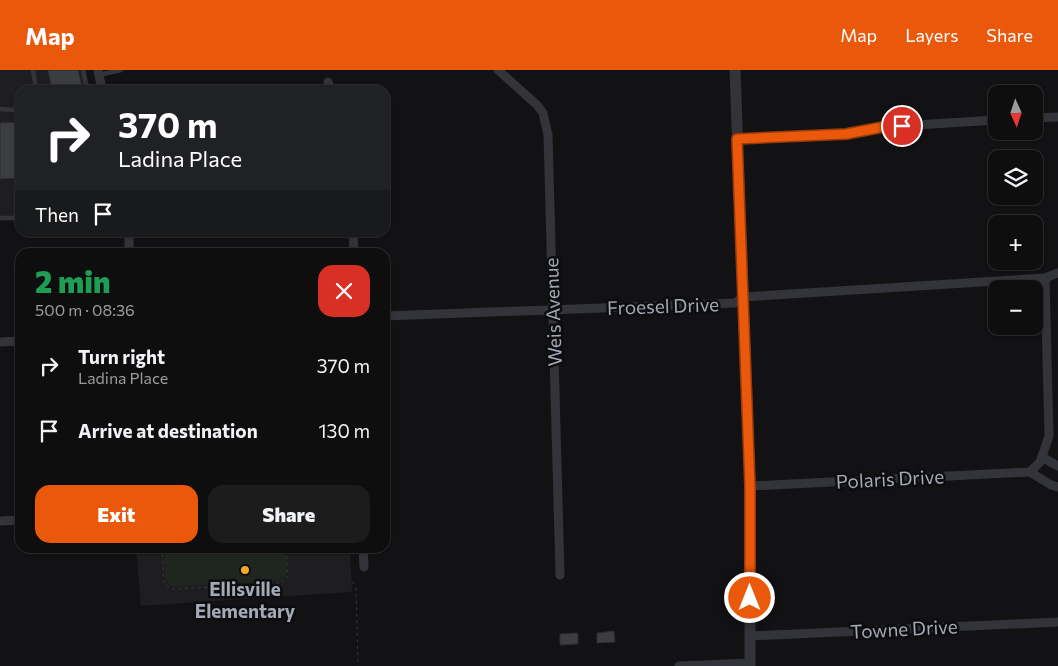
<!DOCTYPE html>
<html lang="en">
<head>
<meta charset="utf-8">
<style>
	:root { --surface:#0e0e0f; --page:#1c1c1d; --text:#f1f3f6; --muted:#9b9c9e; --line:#2e2e2f; --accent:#ea580c }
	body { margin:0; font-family:Commissioner,sans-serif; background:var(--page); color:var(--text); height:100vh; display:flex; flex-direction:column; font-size:19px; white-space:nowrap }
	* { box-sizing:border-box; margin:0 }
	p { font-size:16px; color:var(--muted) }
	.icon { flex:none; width:28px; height:28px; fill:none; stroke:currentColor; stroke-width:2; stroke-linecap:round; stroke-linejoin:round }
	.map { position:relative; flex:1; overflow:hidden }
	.side { position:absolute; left:15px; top:178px; width:375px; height:305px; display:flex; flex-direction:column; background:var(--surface); border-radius:15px; box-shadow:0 1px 4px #0004,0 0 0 1px var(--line) }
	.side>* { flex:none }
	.guide { position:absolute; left:15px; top:15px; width:375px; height:152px; border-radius:15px; box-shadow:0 1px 4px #0004,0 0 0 1px var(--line); background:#202124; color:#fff; overflow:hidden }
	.needle { width:32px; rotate:177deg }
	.fabs { position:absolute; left:988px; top:15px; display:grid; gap:10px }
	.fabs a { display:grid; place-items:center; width:55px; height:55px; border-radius:10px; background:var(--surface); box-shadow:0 1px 4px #0004,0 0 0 1px var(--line); font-size:25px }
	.pin { position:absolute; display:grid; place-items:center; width:42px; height:42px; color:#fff; margin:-21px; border:2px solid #fff; border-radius:50%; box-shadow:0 1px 5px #0007 }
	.me { position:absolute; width:55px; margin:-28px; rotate:0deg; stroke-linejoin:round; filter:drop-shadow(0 0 4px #0008) }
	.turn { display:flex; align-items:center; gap:18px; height:105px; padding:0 20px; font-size:22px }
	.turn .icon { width:65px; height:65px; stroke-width:2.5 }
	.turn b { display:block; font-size:35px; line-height:42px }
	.then { display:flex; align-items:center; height:48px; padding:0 20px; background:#0003; gap:10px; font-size:19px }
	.round { display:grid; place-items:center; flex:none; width:52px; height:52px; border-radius:15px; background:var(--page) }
	.overview { display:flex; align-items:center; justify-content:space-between; height:85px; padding:0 20px }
	h1 { font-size:30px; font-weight:800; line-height:38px; color:#1e9e55 }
	.action { display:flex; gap:10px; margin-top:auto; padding:10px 20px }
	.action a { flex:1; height:58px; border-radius:15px; background:var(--accent); color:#fff; font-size:20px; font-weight:800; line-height:58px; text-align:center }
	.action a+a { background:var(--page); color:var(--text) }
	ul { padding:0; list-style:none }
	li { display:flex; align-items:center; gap:15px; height:65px; padding:0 20px }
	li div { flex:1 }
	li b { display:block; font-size:19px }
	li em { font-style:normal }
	header { display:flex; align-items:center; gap:30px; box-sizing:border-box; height:70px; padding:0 25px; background:var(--accent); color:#fff }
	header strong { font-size:24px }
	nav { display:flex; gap:28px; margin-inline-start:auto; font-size:18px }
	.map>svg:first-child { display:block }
</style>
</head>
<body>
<header>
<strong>Map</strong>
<nav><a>Map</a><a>Layers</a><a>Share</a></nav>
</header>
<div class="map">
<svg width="1058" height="596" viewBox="0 0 1058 596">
	<rect width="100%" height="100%" fill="#121214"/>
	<!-- built -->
	<g fill="#1e1e21">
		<polygon points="0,0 86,0 90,20 20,20 20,145 0,148"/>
		<polygon points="136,478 350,478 352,522 141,536"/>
	</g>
	<!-- green -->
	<polygon fill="#1e261f" points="164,478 286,478 287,504 281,511 172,516 165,511"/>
	<!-- building -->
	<g fill="#3c3d41" stroke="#2c2c30">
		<polygon points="48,0 78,0 83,20 52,20"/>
		<polygon points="20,52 20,108 0,109 0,53"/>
		<polygon points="614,561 615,572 597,573 597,563"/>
		<polygon points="578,563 578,574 560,575 560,564"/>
	</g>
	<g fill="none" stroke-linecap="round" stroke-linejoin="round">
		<!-- path -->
		<g stroke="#393b40" stroke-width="1" stroke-dasharray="2.5 4" stroke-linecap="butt">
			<polyline points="162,478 164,513 171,519 176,519 282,513 288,507 286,478"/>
			<polyline points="353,512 356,518 358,596"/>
		</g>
		<!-- service -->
		<g stroke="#333439" stroke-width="4.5">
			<polyline points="33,0 36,20"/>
			<polyline points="83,0 87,20"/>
			<polyline points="99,5 121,0"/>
			<polyline points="0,39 14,40 20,37"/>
			<polyline points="0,148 14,148 20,142"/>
		</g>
		<!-- minor -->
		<g stroke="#333439" stroke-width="9">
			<polyline points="98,0 102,20"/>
			<polyline points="498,0 537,35 543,43 548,65 560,505"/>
			<polyline points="328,12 331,20"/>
			<polyline points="1034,48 1058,47"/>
			<polyline points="737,69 846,64 883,57 996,50"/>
			<polyline points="129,162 129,182"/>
			<polyline points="353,162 354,182"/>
			<polyline points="385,246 735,233 743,227 1045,208 1058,203"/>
			<polyline points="0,272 20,271"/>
			<polyline points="1042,387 1058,396"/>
			<polyline points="1030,402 1051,415 1058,417"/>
			<polyline points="750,416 1030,402 1040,392 1049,366 1045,208"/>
			<polyline points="0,451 20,450"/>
			<polyline points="363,478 364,497"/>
			<polyline points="750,566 1058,552"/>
			<polyline points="679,596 750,593"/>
		</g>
		<!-- tertiary -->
		<polyline stroke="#333439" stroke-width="11" points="735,0 750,416 750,596"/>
	</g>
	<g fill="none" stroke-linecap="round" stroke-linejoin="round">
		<!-- route casing -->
		<g stroke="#983908" stroke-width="12">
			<polyline id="route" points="750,528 750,416 737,69 846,64 883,57 902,56"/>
		</g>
		<!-- route -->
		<use href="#route" stroke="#ea580c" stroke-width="9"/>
	</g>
	<!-- markers -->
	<circle fill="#f7a726" stroke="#0d0d0f" stroke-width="2" cx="245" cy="500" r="5"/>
	<g text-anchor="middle" stroke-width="5" stroke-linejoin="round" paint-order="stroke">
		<!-- street labels -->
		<g font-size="19" fill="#a3a9b5" stroke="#0d0d0f">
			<text transform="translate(663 236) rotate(-2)" y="7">Froesel Drive</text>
			<text transform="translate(553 242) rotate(-92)" y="7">Weis Avenue</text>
			<text transform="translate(890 409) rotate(-3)" y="7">Polaris Drive</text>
			<text transform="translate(904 559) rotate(-3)" y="7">Towne Drive</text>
		</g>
		<!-- poi labels -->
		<g font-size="19" font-weight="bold" fill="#a3a9b5" stroke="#0d0d0f">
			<text x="245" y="526">Ellisville<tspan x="245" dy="22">Elementary</tspan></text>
		</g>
	</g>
</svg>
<div class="fabs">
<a><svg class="needle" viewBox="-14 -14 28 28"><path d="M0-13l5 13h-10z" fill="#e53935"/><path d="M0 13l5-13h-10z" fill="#9b9c9e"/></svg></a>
<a><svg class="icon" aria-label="layers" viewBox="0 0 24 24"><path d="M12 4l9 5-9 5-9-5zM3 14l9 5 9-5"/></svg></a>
<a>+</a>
<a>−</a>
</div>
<div class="pin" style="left:902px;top:56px;background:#d93025"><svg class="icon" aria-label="arrive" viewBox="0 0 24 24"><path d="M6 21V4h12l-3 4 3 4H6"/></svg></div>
<svg class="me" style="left:750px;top:528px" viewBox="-20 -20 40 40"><circle r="17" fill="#ea580c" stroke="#fff" stroke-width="3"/><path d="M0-11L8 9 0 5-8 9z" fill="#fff"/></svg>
<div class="guide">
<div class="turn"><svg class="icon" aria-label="right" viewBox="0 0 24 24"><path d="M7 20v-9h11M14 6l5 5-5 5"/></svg><div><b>370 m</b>Ladina Place</div></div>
<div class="then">Then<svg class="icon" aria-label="arrive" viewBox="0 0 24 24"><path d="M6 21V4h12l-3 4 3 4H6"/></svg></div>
</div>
<section class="side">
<div class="overview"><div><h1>2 min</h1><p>500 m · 08:36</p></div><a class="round" style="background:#d93025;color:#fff"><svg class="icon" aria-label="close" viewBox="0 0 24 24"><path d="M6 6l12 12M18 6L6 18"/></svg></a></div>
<ul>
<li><svg class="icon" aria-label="right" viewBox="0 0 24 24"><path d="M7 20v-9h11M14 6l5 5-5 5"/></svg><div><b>Turn right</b><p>Ladina Place</p></div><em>370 m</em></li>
<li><svg class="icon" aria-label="arrive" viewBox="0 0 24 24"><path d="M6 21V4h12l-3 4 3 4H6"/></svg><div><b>Arrive at destination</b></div><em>130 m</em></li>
</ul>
<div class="action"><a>Exit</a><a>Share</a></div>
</section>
</div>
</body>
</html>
